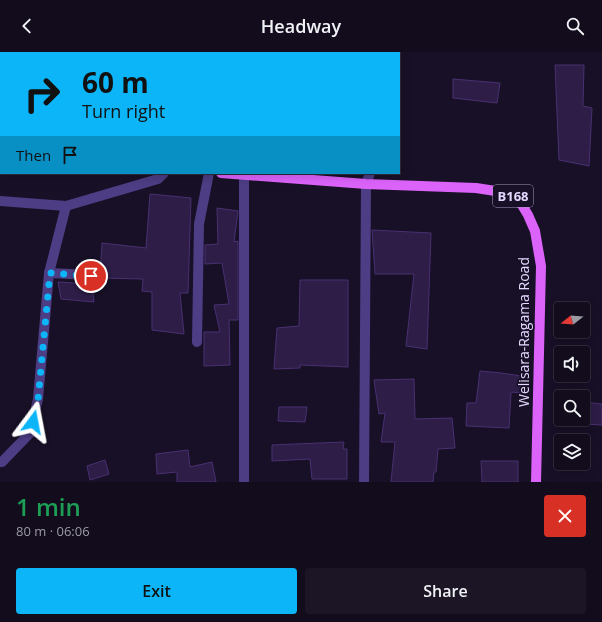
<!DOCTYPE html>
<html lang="en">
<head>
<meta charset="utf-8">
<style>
	:root { --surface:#120c1d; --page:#1b1526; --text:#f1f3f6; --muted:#9c9ba4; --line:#312c3b; --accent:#0bb5f7 }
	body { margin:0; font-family:"Open Sans",sans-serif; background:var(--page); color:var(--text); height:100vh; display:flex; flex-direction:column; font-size:15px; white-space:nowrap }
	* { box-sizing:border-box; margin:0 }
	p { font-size:13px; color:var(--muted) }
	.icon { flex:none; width:22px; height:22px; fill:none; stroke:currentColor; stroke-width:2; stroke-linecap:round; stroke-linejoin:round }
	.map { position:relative; height:430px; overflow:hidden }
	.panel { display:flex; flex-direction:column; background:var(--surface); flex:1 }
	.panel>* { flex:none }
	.hud { position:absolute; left:0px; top:0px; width:400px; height:122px; box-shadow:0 2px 10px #0003,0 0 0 1px var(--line); background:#0bb5f7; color:#111; overflow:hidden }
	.needle { width:26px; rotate:253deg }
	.fabs { position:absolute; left:554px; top:250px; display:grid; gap:8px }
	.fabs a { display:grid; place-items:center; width:36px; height:36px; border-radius:4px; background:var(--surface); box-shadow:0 2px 10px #0003,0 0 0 1px var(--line); font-size:20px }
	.pin { position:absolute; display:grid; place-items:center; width:34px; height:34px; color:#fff; margin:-17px; border:2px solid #fff; border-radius:50%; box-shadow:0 1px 4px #0007 }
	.me { position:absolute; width:44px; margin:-22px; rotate:13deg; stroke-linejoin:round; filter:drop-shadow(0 0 3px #0008) }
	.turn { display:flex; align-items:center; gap:14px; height:84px; padding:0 16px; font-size:18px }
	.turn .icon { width:52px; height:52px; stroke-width:2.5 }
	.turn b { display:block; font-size:28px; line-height:34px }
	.then { display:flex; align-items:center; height:38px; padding:0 16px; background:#0003; gap:8px; font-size:15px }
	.round { display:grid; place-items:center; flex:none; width:42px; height:42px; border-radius:4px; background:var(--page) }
	.overview { display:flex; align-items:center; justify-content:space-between; height:68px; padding:0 16px }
	h1 { font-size:24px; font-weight:600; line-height:30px; color:#1e9e55 }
	.primary-button { display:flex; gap:8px; margin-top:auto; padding:8px 16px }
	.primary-button a { flex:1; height:46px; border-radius:4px; background:var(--accent); color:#111; font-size:16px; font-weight:600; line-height:46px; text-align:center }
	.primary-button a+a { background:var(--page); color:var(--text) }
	header { display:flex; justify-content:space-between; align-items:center; height:52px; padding:0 16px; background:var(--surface); font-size:18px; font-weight:600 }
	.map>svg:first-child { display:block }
</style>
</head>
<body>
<header><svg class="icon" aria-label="back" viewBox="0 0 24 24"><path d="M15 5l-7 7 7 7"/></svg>Headway<svg class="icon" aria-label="search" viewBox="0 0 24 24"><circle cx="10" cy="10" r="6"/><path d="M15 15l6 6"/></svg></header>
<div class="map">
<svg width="602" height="430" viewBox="0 0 602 430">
	<rect width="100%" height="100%" fill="#181027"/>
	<!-- building -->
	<g fill="#2d1d47" stroke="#493072">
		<polygon points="555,13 584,13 583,54 592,56 589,114 559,108"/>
		<polygon points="453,27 500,31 497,51 453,46"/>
		<polygon points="150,142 191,146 188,241 180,241 184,282 152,278 152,240 142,239 143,227 100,226 102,191 146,196"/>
		<polygon points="217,156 238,159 234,190 238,189 238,268 229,268 230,313 204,314 204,280 220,280 214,253 229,252 222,211 205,212 205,193 218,192"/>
		<polygon points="372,178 431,181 427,297 406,294 414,222 375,222"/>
		<polygon points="300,228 348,228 348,315 300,313 300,316 274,317 277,276 299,274"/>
		<polygon points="58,230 92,232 94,250 61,247"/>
		<polygon points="480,319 501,321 522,324 521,341 511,340 509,376 466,374 467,351 476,351"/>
		<polygon points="414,327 415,367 452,366 455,396 438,397 436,420 434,420 433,430 391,430 395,390 381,390 385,361 379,362 374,328"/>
		<polygon points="583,350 602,352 602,373 583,372"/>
		<polygon points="279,355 307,355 305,370 278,369"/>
		<polygon points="344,390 343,397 347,397 347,427 312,427 310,407 272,409 272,393"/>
		<polygon points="188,398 190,415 212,410 216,430 177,430 177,420 157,422 156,402"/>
		<polygon points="105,408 109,422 90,428 87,414"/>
		<polygon points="481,409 518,409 518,430 482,430"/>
	</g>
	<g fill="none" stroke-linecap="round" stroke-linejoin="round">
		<!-- minor -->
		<g stroke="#4d3d84" stroke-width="10">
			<polyline points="163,0 163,1"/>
			<polyline points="381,1 381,0"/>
			<polyline points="0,149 66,154 158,127 164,121"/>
			<polyline points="49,221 91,223"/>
			<polyline points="197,290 199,172 209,121"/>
			<polyline points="0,410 2,410 30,381 38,347 49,221 66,154"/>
			<polyline points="244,430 244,123"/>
			<polyline points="364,430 366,132 370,121"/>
		</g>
		<!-- major -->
		<g stroke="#dc63fa" stroke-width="10">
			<polyline points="129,0 129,1"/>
			<polyline points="221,121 366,132 476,136 502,140 513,144 522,153 528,163 535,179 541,214 536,430"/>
		</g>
	</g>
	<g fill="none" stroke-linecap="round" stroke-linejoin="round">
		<!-- route -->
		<polyline stroke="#0bb5f7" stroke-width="7" stroke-dasharray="0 12.6" points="33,370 38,348 50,221 91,224"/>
	</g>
	<g text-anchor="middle" stroke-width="3.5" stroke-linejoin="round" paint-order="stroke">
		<!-- shield labels -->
		<rect fill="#181027" stroke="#a69cbe" stroke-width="1" x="493" y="133" width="40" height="22" rx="3"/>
		<g font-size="13" font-weight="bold" fill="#e3d8fe">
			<text x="513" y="149">B168</text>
		</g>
		<!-- street labels -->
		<g font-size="14" fill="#e3d8fe" stroke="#181027">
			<text transform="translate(524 280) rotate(-90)" y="5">Welisara-Ragama Road</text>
		</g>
	</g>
</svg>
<div class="fabs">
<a><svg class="needle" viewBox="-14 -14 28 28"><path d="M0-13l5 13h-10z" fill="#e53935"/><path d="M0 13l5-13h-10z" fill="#9c9ba4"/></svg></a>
<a><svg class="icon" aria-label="sound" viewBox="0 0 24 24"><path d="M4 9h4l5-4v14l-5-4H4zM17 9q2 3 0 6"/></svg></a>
<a><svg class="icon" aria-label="search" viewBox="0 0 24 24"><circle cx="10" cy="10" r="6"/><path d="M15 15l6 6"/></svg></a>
<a><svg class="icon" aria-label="layers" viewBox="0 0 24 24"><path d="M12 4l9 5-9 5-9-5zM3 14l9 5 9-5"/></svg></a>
</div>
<div class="pin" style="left:91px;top:224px;background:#d93025"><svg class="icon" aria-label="arrive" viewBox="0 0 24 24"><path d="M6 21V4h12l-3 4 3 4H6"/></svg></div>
<svg class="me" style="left:33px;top:370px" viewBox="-20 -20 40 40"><path d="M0-17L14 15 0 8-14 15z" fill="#0bb5f7" stroke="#fff" stroke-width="4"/></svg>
<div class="hud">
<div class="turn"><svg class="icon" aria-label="right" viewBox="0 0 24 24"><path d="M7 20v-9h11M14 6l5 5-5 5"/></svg><div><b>60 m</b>Turn right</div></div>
<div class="then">Then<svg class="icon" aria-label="arrive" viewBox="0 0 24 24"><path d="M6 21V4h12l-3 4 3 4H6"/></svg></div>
</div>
</div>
<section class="panel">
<div class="overview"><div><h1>1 min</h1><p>80 m · 06:06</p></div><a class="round" style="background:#d93025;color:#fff"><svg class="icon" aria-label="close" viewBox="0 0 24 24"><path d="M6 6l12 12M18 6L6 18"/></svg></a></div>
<div class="primary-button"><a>Exit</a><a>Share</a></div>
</section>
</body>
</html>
